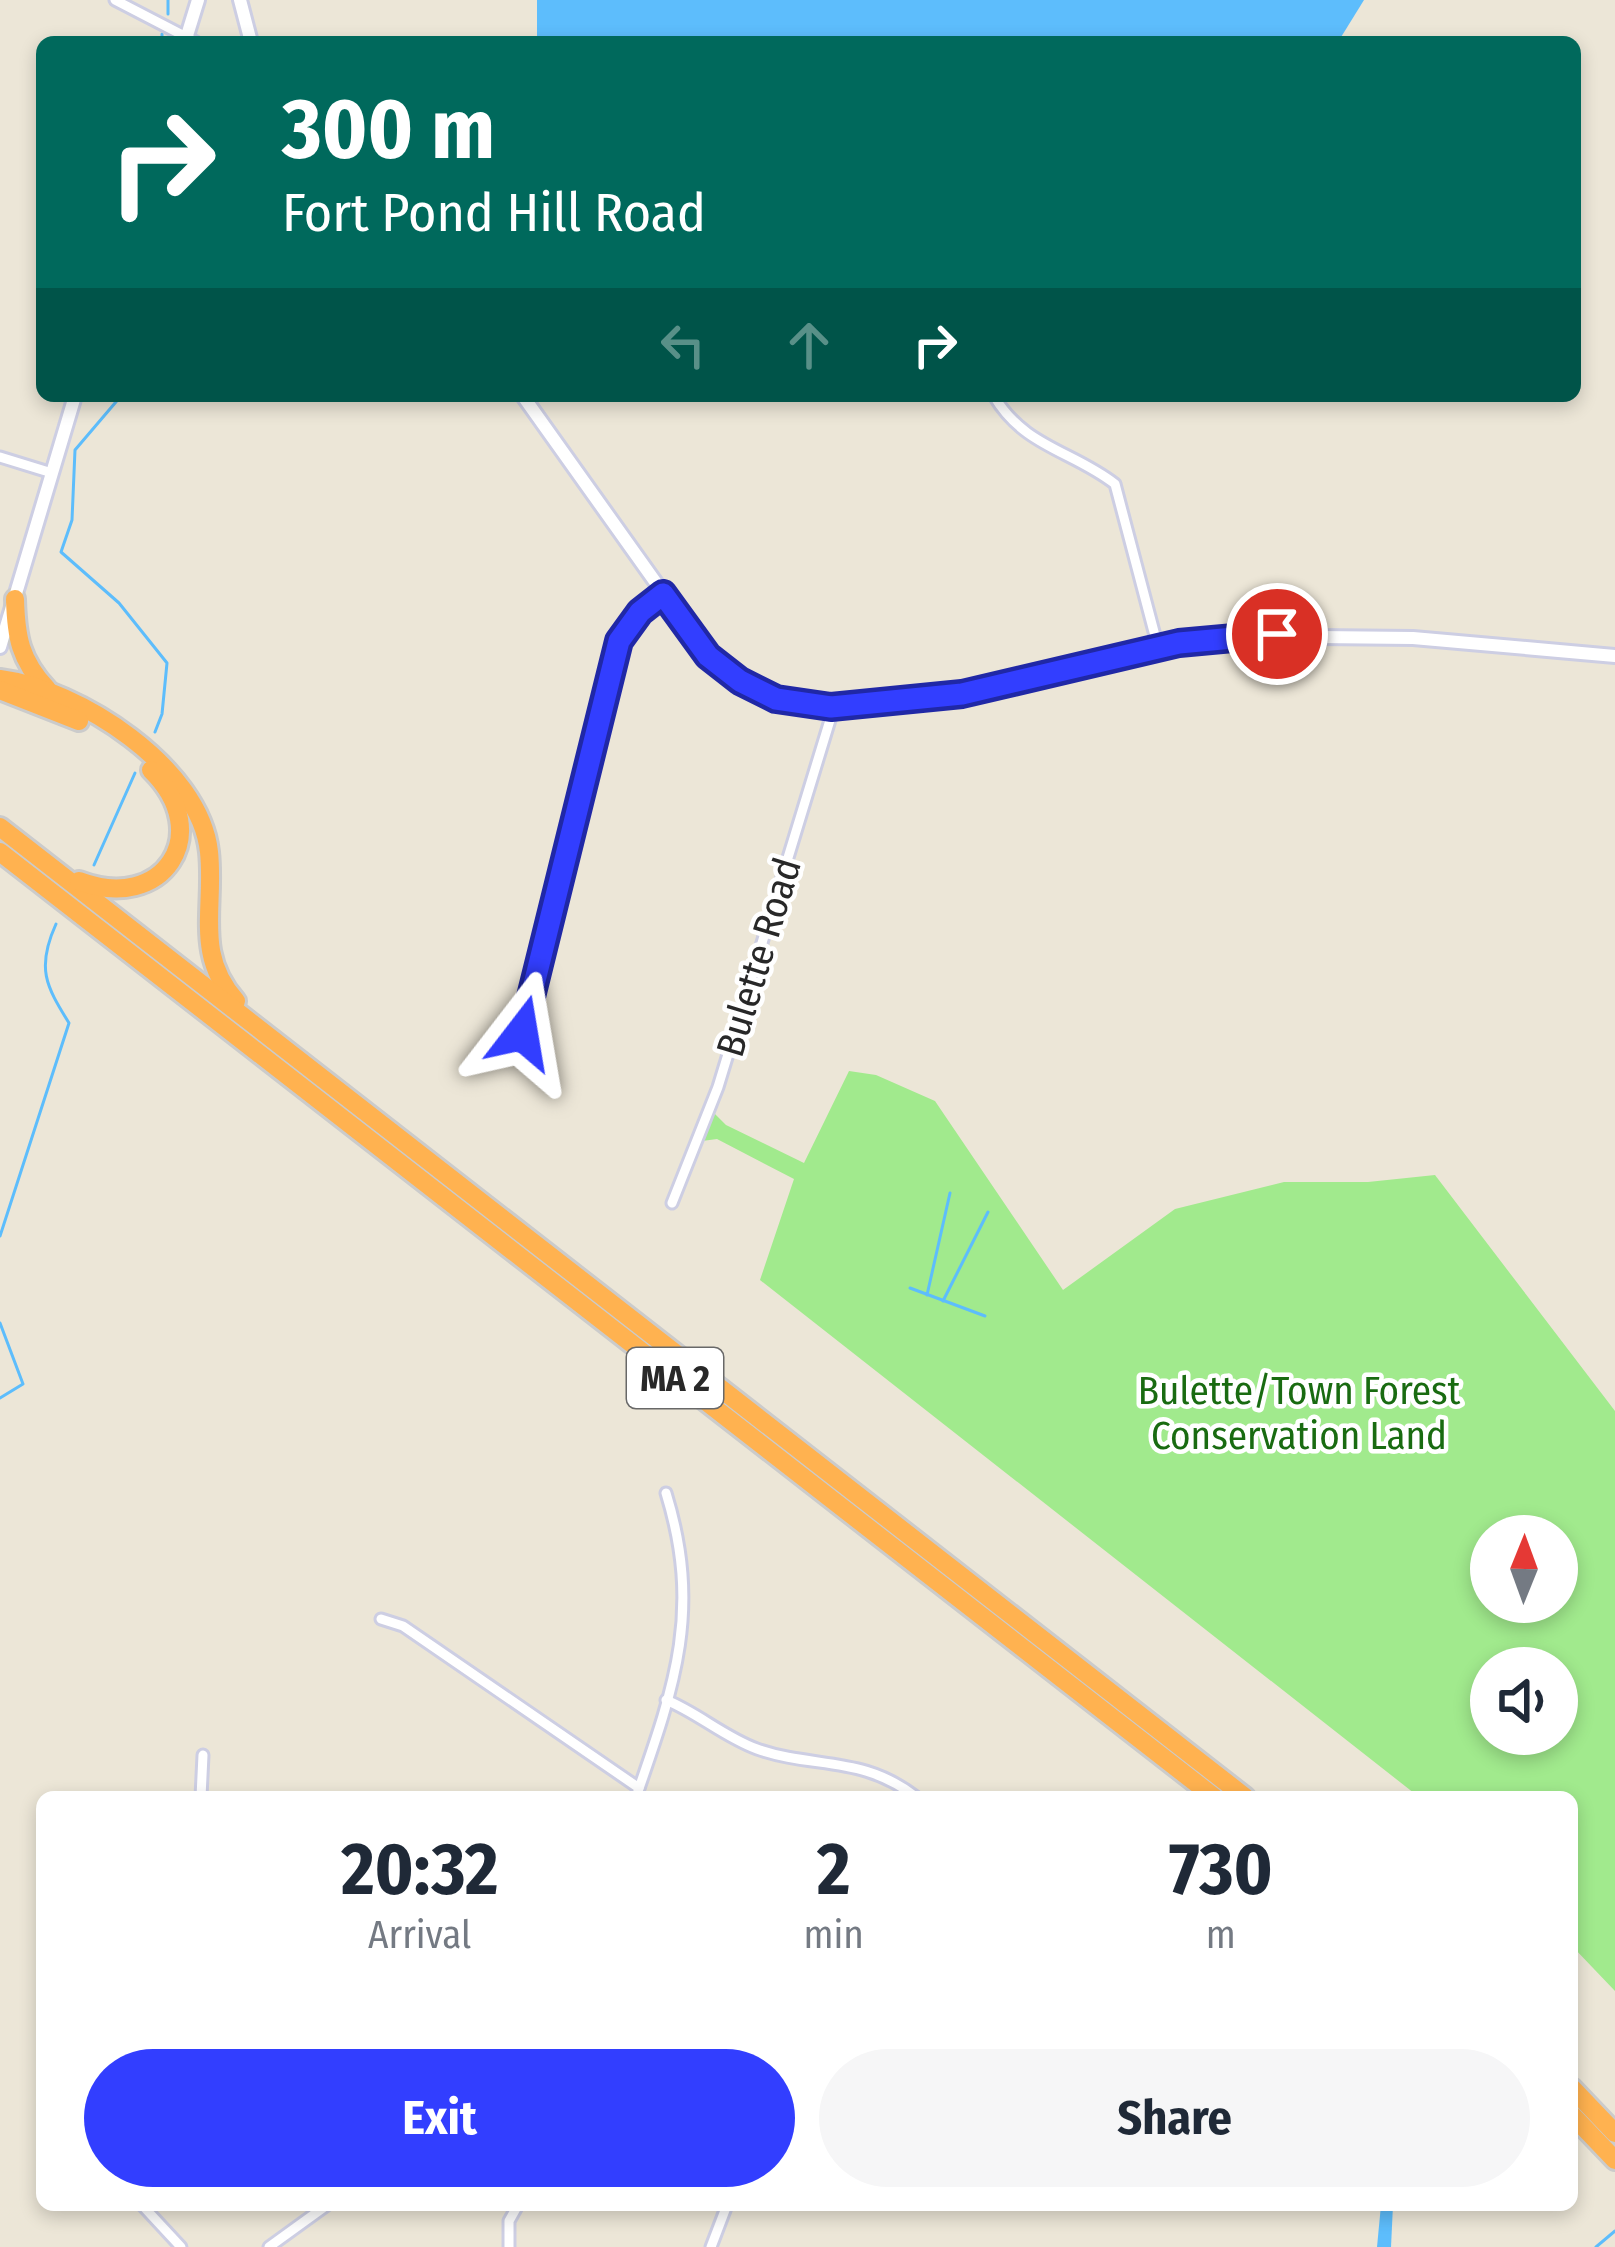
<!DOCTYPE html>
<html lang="en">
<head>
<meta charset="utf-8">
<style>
	:root { --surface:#fff; --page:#f6f6f7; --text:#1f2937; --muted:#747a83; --accent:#323eff }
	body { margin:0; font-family:"Fira Sans Condensed",sans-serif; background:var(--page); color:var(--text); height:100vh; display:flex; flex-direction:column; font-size:45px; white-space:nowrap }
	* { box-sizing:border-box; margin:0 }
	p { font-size:39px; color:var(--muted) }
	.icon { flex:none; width:66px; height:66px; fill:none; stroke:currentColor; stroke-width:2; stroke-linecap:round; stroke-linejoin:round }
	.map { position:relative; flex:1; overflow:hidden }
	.details { position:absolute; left:36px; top:1791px; width:1542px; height:420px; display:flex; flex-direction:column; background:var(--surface); border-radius:18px; box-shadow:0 6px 18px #0003 }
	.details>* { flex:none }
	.banner { position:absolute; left:36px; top:36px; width:1545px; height:366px; border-radius:18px; box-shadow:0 6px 18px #0003; background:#00695c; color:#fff; overflow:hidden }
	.needle { width:78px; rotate:1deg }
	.controls { position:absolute; left:1470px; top:1515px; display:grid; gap:24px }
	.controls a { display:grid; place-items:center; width:108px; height:108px; border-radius:50%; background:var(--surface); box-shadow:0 6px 18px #0003; font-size:60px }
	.pin { position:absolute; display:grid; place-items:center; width:102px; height:102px; color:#fff; margin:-51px; border:6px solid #fff; border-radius:50%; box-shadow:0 3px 12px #0007 }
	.me { position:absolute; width:132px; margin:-66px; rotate:14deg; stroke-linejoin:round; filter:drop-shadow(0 0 9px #0008) }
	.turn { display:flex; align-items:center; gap:42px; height:252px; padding:0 48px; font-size:54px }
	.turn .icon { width:156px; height:156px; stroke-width:2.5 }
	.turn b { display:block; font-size:84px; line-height:102px }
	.lanes { display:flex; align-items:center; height:114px; padding:0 48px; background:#0003; justify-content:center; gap:60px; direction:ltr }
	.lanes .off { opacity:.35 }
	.eta { display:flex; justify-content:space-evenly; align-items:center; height:204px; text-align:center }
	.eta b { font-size:72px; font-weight:700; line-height:84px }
	.action { display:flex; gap:24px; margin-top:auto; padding:24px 48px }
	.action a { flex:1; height:138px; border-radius:72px; background:var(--accent); color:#fff; font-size:48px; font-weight:700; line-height:138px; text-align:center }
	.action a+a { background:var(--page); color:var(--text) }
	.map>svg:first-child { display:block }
</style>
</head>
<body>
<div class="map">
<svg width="1615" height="2247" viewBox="0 0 1615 2247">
	<rect width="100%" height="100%" fill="#ece6d7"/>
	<!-- green -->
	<path fill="#a1ea8d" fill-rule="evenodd" d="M 849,1071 L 876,1075 L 935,1101 L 1063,1290 L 1175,1209 L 1284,1182 L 1368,1182 L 1435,1175 L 1615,1411 L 1615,1991 L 1572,1946 L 1572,1797 L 1419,1797 L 760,1280 L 794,1179 L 717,1139 L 702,1141 L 714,1113 L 726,1125 L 804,1163 ZM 1491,1536 L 1557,1536 L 1557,1602 L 1491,1602 ZM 1491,1668 L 1557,1668 L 1557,1734 L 1491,1734 Z"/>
	<!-- water -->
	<g fill="#5dbdfc">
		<polygon points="537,0 1364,0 1338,42 537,42"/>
		<polygon points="1381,2205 1393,2205 1391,2247 1377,2247"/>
	</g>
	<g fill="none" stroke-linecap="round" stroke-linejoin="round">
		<!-- stream -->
		<g stroke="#5dbdfc" stroke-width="3">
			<polyline points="168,0 168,14"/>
			<polyline points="162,42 162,34"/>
			<polyline points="121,396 75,450 72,520 61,552 119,603 167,663 162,714 155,732"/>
			<polyline points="94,865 135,773"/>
			<path d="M 0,1236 L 69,1023 C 46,986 36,968 56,924"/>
			<polyline points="910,1288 985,1316"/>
			<polyline points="927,1295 950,1193"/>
			<polyline points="943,1301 988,1212"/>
			<polyline points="0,1323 23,1384 0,1398"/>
			<polyline points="1596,2247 1615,2231"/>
		</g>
		<!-- minor casing -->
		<g stroke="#cdcee3" stroke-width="15">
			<g id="minor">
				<polyline points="115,0 196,42"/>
				<path d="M 994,396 C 1024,447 1073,451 1115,484 L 1158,647"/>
				<polyline points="0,457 52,473"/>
				<polyline points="522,1033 619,641 640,612 663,594"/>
				<polyline points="672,1203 718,1087 834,707"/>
				<polyline points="381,1619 403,1626 639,1788"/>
				<path d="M 666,1700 C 698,1713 724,1737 757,1749 C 814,1769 862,1755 916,1797"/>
				<polyline points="201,1797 203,1755"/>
				<path d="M 636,1797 C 675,1685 702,1610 666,1493"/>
				<polyline points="142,2205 181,2247"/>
				<polyline points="269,2247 327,2205"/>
				<polyline points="509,2247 509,2221 518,2205"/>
				<polyline points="711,2247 727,2205"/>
			</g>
		</g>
		<!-- tertiary casing -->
		<g stroke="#cdcee3" stroke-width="18">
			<g id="tertiary">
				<polyline points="240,0 251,42"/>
				<polyline points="185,42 198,0"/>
				<polyline points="523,396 708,656 740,681 776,699 834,707 962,694 1179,643 1226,636 1413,638 1615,656"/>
				<polyline points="0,647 75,396"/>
			</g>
		</g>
		<!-- motorway casing -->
		<g stroke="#cbcbcb" stroke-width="24">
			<g id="motorway">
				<path d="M 15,599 C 16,637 20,660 47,689"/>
				<path d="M 0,679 C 78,689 200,767 209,852 C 215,908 194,954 236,1001"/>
				<polyline points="0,690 79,721"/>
				<polyline points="0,827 1245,1797"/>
				<polyline points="0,852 1214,1797"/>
				<path d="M 79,881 C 163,913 216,834 151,770"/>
				<polyline points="1572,2088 1615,2133"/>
				<polyline points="1572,2115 1615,2160"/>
			</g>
		</g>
		<!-- minor -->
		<use href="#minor" stroke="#fff" stroke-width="9"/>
		<!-- tertiary -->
		<use href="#tertiary" stroke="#fff" stroke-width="12"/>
		<!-- motorway -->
		<use href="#motorway" stroke="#ffb250" stroke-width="18"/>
	</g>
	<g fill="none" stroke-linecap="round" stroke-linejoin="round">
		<!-- route casing -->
		<g stroke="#2028a6" stroke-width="30">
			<polyline id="route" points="522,1033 619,641 640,612 663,594 708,656 740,681 776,699 831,707 962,694 1179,643 1277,634"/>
		</g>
		<!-- route -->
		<use href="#route" stroke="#323eff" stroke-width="21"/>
	</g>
	<g text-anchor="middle" stroke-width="9" stroke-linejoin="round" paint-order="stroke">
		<!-- shield labels -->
		<rect fill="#fff" stroke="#686868" stroke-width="3" x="627" y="1348" width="96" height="60" rx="9"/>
		<g font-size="36" font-weight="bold" fill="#282828">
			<text x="675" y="1391">MA 2</text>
		</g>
		<!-- street labels -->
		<g font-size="39" fill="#282828" stroke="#fff">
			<text transform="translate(758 957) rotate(-73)" y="14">Bulette Road</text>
		</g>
		<!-- park labels -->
		<g font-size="39" fill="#196b11" stroke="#fff">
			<text x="1299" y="1404">Bulette/Town Forest<tspan x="1299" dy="45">Conservation Land</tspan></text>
		</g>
	</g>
</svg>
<div class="controls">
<a><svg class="needle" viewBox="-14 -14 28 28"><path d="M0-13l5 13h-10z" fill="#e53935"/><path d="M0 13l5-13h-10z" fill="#747a83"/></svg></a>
<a><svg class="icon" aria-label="sound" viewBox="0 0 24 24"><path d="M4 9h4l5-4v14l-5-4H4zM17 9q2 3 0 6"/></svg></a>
</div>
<div class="pin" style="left:1277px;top:634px;background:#d93025"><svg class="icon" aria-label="arrive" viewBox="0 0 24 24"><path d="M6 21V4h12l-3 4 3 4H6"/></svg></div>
<svg class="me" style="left:522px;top:1033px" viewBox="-20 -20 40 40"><path d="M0-17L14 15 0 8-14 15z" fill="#323eff" stroke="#fff" stroke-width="4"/></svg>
<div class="banner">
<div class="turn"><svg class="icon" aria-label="right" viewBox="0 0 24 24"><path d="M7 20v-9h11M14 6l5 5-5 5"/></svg><div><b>300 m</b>Fort Pond Hill Road</div></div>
<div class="lanes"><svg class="icon off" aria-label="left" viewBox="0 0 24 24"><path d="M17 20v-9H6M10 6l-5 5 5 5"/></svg><svg class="icon off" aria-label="ahead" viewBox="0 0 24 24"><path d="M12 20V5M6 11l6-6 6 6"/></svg><svg class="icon" aria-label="right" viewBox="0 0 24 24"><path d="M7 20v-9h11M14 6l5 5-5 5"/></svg></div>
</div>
<section class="details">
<div class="eta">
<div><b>20:32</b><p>Arrival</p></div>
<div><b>2</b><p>min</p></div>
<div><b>730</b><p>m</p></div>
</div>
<div class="action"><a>Exit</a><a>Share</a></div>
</section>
</div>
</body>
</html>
